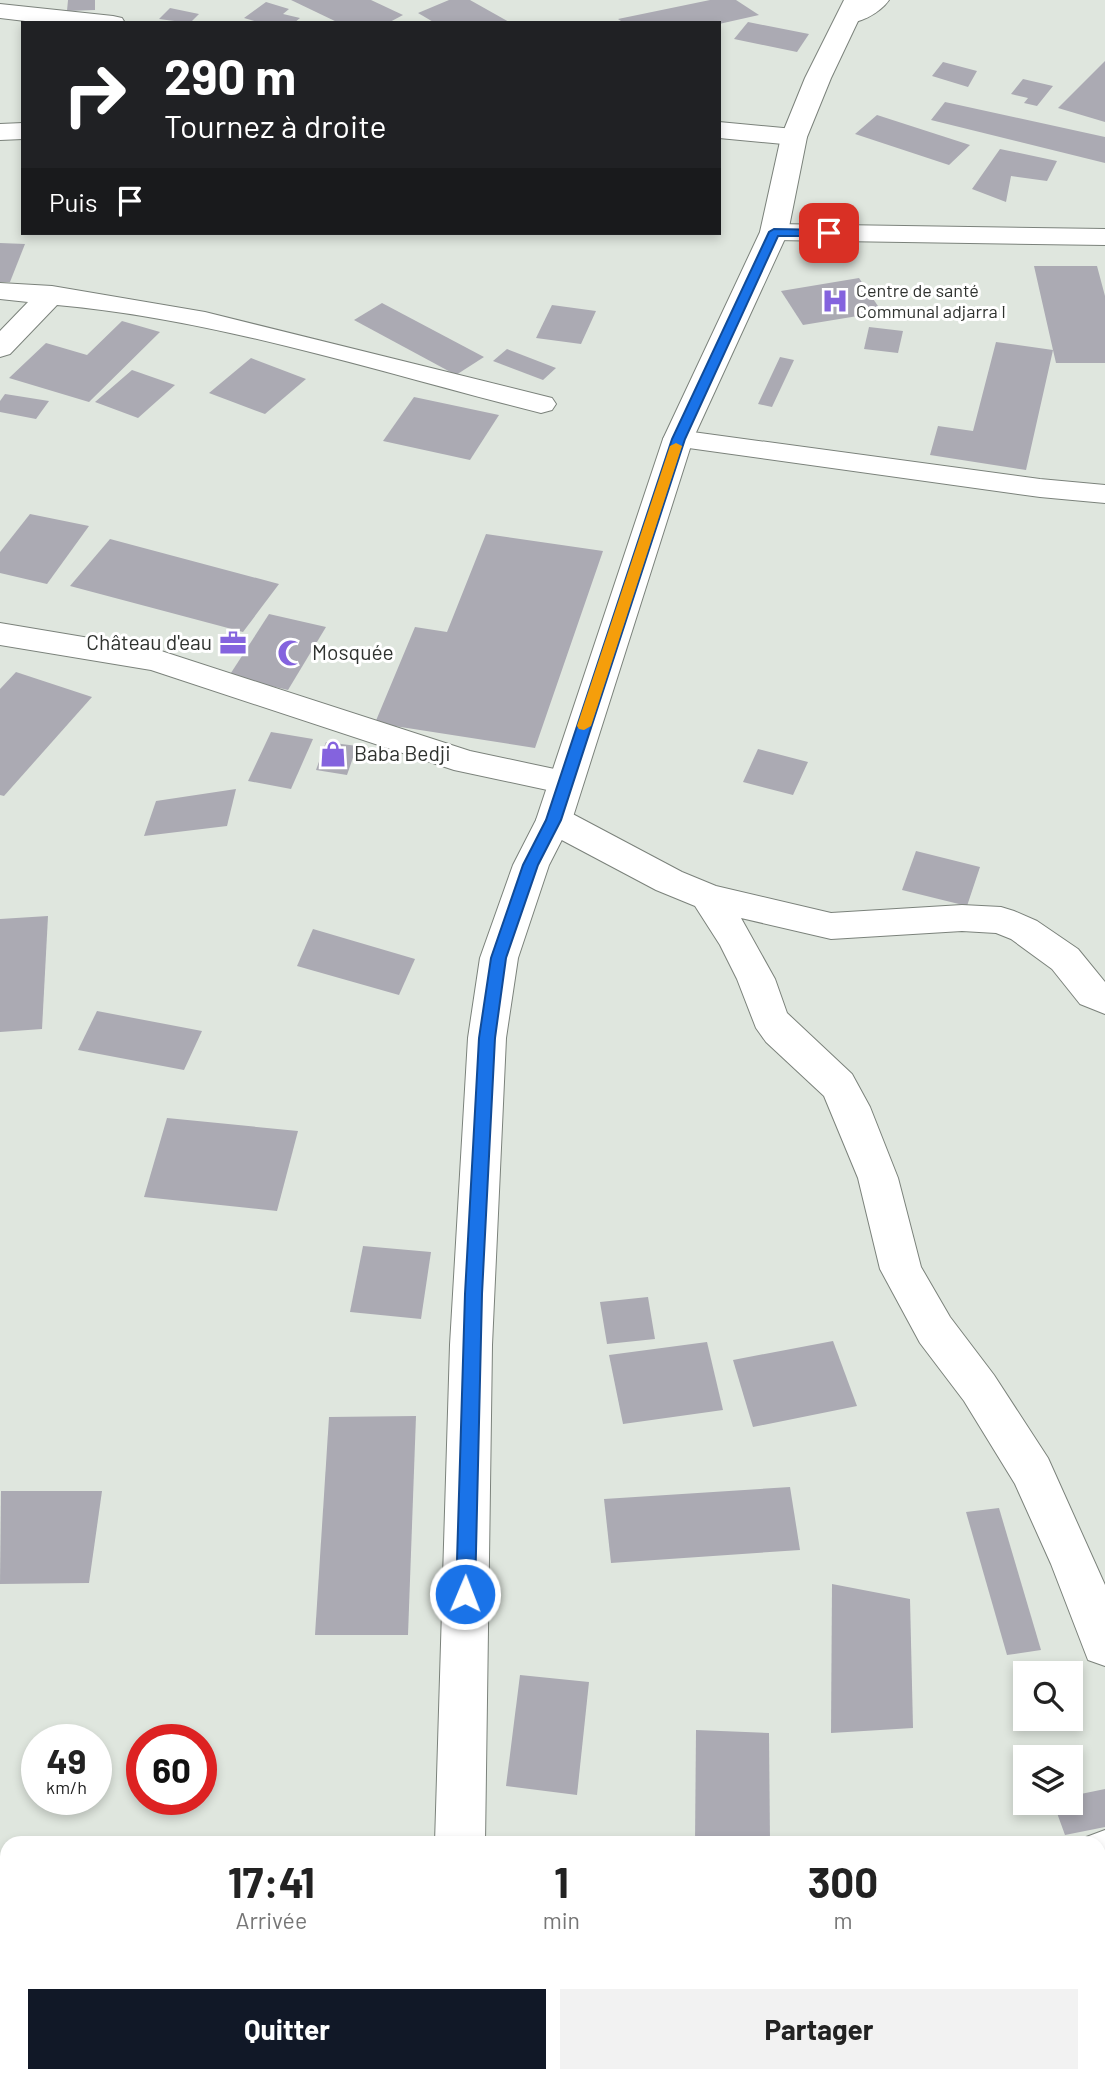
<!DOCTYPE html>
<html lang="fr">
<head>
<meta charset="utf-8">
<style>
	:root { --surface:#fff; --page:#f2f2f2; --text:#222; --muted:#767676; --accent:#111827 }
	body { margin:0; font-family:Barlow,sans-serif; background:var(--page); color:var(--text); height:100vh; display:flex; flex-direction:column; font-size:26px; white-space:nowrap }
	* { box-sizing:border-box; margin:0 }
	p { font-size:23px; color:var(--muted) }
	.icon { flex:none; width:38px; height:38px; fill:none; stroke:currentColor; stroke-width:2; stroke-linecap:round; stroke-linejoin:round }
	.map { position:relative; flex:1; overflow:hidden }
	.drawer { position:absolute; left:0px; top:1836px; width:1106px; height:247px; display:flex; flex-direction:column; background:var(--surface); border-radius:21px 21px 0 0; box-shadow:0 4px 10px #0003 }
	.drawer>* { flex:none }
	.hud { position:absolute; left:21px; top:21px; width:700px; height:214px; border-radius:0px; box-shadow:0 4px 10px #0003; background:#202124; color:#fff; overflow:hidden }
	.buttons { position:absolute; left:1013px; top:1661px; display:grid; gap:14px }
	.buttons a { display:grid; place-items:center; width:70px; height:70px; border-radius:0px; background:var(--surface); box-shadow:0 4px 10px #0003; font-size:35px }
	.speed { position:absolute; left:21px; top:1724px; display:flex; gap:14px; font-size:35px; font-weight:700; text-align:center }
	.speed>* { display:grid; place-content:center; width:91px; height:91px; border-radius:50%; background:var(--surface); box-shadow:0 4px 10px #0003; line-height:1 }
	.speed small { font-size:18px; font-weight:400 }
	.speed .limit { border:10px solid #d22; background:#fff; color:#111 }
	.pin { position:absolute; display:grid; place-items:center; width:60px; height:60px; color:#fff; margin:-30px; border-radius:14px; box-shadow:0 4px 10px #0006 }
	.me { position:absolute; width:77px; margin:-38px; rotate:1deg; stroke-linejoin:round; filter:drop-shadow(0 0 5px #0008) }
	.turn { display:flex; align-items:center; gap:24px; height:147px; padding:0 28px; font-size:32px }
	.turn .icon { width:91px; height:91px; stroke-width:2.5 }
	.turn b { display:block; font-size:49px; line-height:60px }
	.then { display:flex; align-items:center; height:66px; padding:0 28px; background:#0003; gap:14px; font-size:26px }
	.eta { display:flex; justify-content:space-evenly; align-items:center; height:119px; text-align:center }
	.eta b { font-size:42px; font-weight:700; line-height:49px }
	.cta { display:flex; gap:14px; margin-top:auto; padding:14px 28px }
	.cta a { flex:1; height:80px; border-radius:0px; background:var(--accent); color:#fff; font-size:28px; font-weight:700; line-height:80px; text-align:center }
	.cta a+a { background:var(--page); color:var(--text) }
	.map>svg:first-child { display:block }
</style>
</head>
<body>
<div class="map">
<svg width="1105" height="2082" viewBox="0 0 1105 2082">
	<rect width="100%" height="100%" fill="#dfe6de"/>
	<!-- building -->
	<g fill="#abaab3">
		<polygon points="68,0 95,0 95,10 67,11"/>
		<polygon points="291,0 371,0 403,15 388,23 339,23"/>
		<polygon points="449,0 470,0 511,23 435,23 418,13"/>
		<polygon points="710,0 736,0 759,15 719,24 624,23 618,19"/>
		<polygon points="266,2 289,9 283,14 300,18 294,23 261,23 244,18"/>
		<polygon points="170,8 199,14 190,23 159,19"/>
		<polygon points="748,22 809,34 797,52 734,39"/>
		<polygon points="1105,61 1105,122 1058,108"/>
		<polygon points="943,62 977,71 968,87 932,76"/>
		<polygon points="1023,79 1053,86 1037,106 1024,103 1028,98 1011,94"/>
		<polygon points="945,102 1105,137 1105,163 931,120"/>
		<polygon points="877,115 970,145 949,165 855,134"/>
		<polygon points="1000,149 1057,161 1047,181 1011,176 1006,202 972,189"/>
		<polygon points="0,243 25,244 10,282 0,282"/>
		<polygon points="1034,266 1097,266 1105,296 1105,363 1056,363 1053,350 1026,470 930,455 938,426 973,431 996,342 1053,350"/>
		<polygon points="859,278 882,312 803,325 781,291"/>
		<polygon points="382,303 484,357 456,375 354,320"/>
		<polygon points="552,305 596,311 581,344 536,338"/>
		<polygon points="122,321 160,332 89,402 9,378 46,343 87,355"/>
		<polygon points="869,327 903,331 898,353 864,349"/>
		<polygon points="507,349 556,368 543,380 493,361"/>
		<polygon points="780,357 794,360 772,407 758,404"/>
		<polygon points="251,358 306,379 265,414 209,393"/>
		<polygon points="132,370 175,385 138,418 95,402"/>
		<polygon points="5,394 49,401 36,419 0,412 0,401"/>
		<polygon points="414,397 499,415 470,460 383,441"/>
		<polygon points="30,514 89,526 47,584 0,573 0,552"/>
		<polygon points="486,534 603,551 535,748 375,723 415,627 447,632"/>
		<polygon points="110,539 279,584 243,632 70,586"/>
		<polygon points="269,614 326,627 288,690 229,676"/>
		<polygon points="16,672 92,697 4,796 0,795 0,689"/>
		<polygon points="271,732 313,739 291,789 248,781"/>
		<polygon points="326,742 357,746 347,775 316,770"/>
		<polygon points="758,749 808,762 793,795 743,782"/>
		<polygon points="236,789 227,826 144,836 156,801"/>
		<polygon points="916,851 980,867 967,906 902,890"/>
		<polygon points="48,916 42,1029 0,1032 0,919"/>
		<polygon points="313,929 415,959 399,995 297,966"/>
		<polygon points="97,1011 202,1031 184,1070 78,1050"/>
		<polygon points="167,1118 298,1131 277,1211 144,1197"/>
		<polygon points="363,1246 431,1252 421,1319 350,1312"/>
		<polygon points="648,1297 655,1339 607,1344 600,1302"/>
		<polygon points="833,1341 857,1406 753,1427 733,1360"/>
		<polygon points="707,1342 723,1410 623,1424 609,1355"/>
		<polygon points="416,1416 408,1635 315,1635 329,1417"/>
		<polygon points="790,1487 800,1550 611,1563 604,1499"/>
		<polygon points="1,1491 102,1491 89,1583 0,1584"/>
		<polygon points="999,1508 1041,1650 1007,1655 966,1512"/>
		<polygon points="832,1584 910,1599 913,1728 831,1733"/>
		<polygon points="520,1675 589,1682 577,1795 506,1786"/>
		<polygon points="696,1730 769,1733 770,1843 695,1843"/>
		<polygon points="1105,1789 1105,1827 1065,1835 1053,1802 1071,1802 1071,1796"/>
		<polygon points="7,1958 7,2051 0,2052 0,1959"/>
		<polygon points="1099,1975 1105,1975 1105,2058 1099,2059"/>
		<rect x="303" y="2076" width="68" height="6"/>
		<rect x="520" y="2076" width="64" height="6"/>
	</g>
	<g fill="none" stroke-linecap="round" stroke-linejoin="round">
		<!-- street casing -->
		<g stroke="#7b827b" stroke-width="2">
			<g id="street">
				<path d="M 860,0 L 889,0 C 880,13 857,26 841,22 L 838,17 Z"/>
				<polygon points="0,4 113,16 122,18 125,23 42,23 0,18"/>
				<polygon points="719,122 794,129 803,131 807,137 803,143 794,145 719,138"/>
				<polygon points="23,123 23,139 0,140 0,124"/>
				<polygon points="774,224 1105,229 1105,245 774,240 764,238 760,232 764,226"/>
				<path d="M 0,283 L 52,286 L 205,312 L 552,398 L 556,404 L 552,410 L 541,413 C 381,373 222,320 57,305 L 10,354 L 0,357 L 0,331 L 28,302 L 0,299 Z"/>
				<polygon points="678,430 1040,479 1105,485 1105,503 1040,497 667,445 663,439 667,433"/>
				<polygon points="0,623 155,649 470,751 578,774 583,782 578,790 566,794 454,770 151,670 0,645"/>
				<polygon points="554,808 567,811 682,872 716,886 831,913 962,905 1001,907 1014,911 1037,921 1078,949 1105,982 1105,1014 1080,1004 1052,969 1011,939 996,933 962,931 831,939 741,918 775,979 787,1013 852,1074 870,1107 898,1178 921,1267 950,1317 994,1375 1048,1458 1105,1585 1105,1666 1088,1660 1051,1564 1015,1484 964,1401 920,1343 880,1269 858,1178 824,1096 766,1042 756,1028 737,979 720,945 695,906 656,890 541,829 536,820 541,811"/>
				<polygon points="1105,1830 1105,1878 1099,1880 1099,1843 1080,1843 1081,1839"/>
				<polygon points="0,1871 7,1872 7,1922 0,1921"/>
			</g>
		</g>
		<!-- primary casing -->
		<g stroke="#7b827b" stroke-width="2">
			<g id="primary">
				<polygon points="844,0 868,0 831,78 807,137 788,232 693,439 572,820 549,865 518,958 506,1038 492,1345 485,1843 435,1843 450,1345 468,1038 480,958 513,865 536,820 663,439 760,232 781,137 805,78"/>
				<rect x="428" y="2076" width="52" height="6"/>
			</g>
		</g>
		<!-- street -->
		<use href="#street" fill="#fff" fill-rule="evenodd"/>
		<!-- primary -->
		<use href="#primary" fill="#fff" fill-rule="evenodd"/>
	</g>
	<!-- route -->
	<polygon fill="#1a73e8" stroke="#114b97" stroke-width="2" points="774,229 829,230 835,233 829,236 778,236 685,439 561,820 538,865 506,958 495,1038 482,1294 475,1594 472,1600 465,1603 459,1600 456,1594 465,1294 479,1038 491,958 523,865 546,820 672,439 769,232"/>
	<!-- slow -->
	<polygon fill="#f59e0b" points="676,443 682,446 591,726 584,730 579,729 577,726 670,446"/>
	<!-- icons -->
	<defs>
		<g id="hospital-bare" transform="scale(2.1)"><path d="M-5-5h3v3.5h4V-5h3V5h-3V1.5h-4V5h-3Z" fill="#8463de" stroke="#fff" stroke-width="2.5" paint-order="stroke"/></g>
		<g id="office-bare" transform="scale(2.1)"><path d="M-6-3h4V-5.5h4V-3h4V5H-6ZM-1-4.5V-3h2v-1.5ZM-6 0V1H6V0Z" fill="#8463de" stroke="#fff" stroke-width="2.5" paint-order="stroke"/></g>
		<g id="mosque-bare" transform="scale(2.1)"><path d="M3.5-4.9A6 6 0 1 0 3.5 4.9A5 5 0 1 1 3.5-4.9Z" fill="#8463de" stroke="#fff" stroke-width="2.5" paint-order="stroke"/></g>
		<g id="shop-bare" transform="scale(2.1)"><path d="M-5-2.5h2.3a2.7 3.5 0 0 1 5.4 0H5L5.5 6h-11ZM-1.5-2.5h3a1.5 2.3 0 0 0-3 0Z" fill="#8463de" stroke="#fff" stroke-width="2.5" paint-order="stroke"/></g>
	</defs>
	<g fill-rule="evenodd">
		<use href="#hospital-bare" x="835" y="301"/>
		<use href="#office-bare" x="233" y="643"/>
		<use href="#mosque-bare" x="291" y="653"/>
		<use href="#shop-bare" x="333" y="754"/>
	</g>
	<g text-anchor="middle" stroke-width="6" stroke-linejoin="round" paint-order="stroke">
		<!-- far-poi labels -->
		<g font-size="18" fill="#2f322f" stroke="#fff" text-anchor="start">
			<text x="856" y="297">Centre de santé<tspan x="856" dy="21">Communal adjarra I</tspan></text>
		</g>
		<!-- poi labels -->
		<g font-size="21" fill="#2f322f" stroke="#fff" text-anchor="start">
			<text x="212" y="650" text-anchor="end">Château d'eau</text>
			<text x="312" y="660">Mosquée</text>
			<text x="354" y="761">Baba Bedji</text>
		</g>
	</g>
</svg>
<div class="buttons">
<a><svg class="icon" aria-label="search" viewBox="0 0 24 24"><circle cx="10" cy="10" r="6"/><path d="M15 15l6 6"/></svg></a>
<a><svg class="icon" aria-label="layers" viewBox="0 0 24 24"><path d="M12 4l9 5-9 5-9-5zM3 14l9 5 9-5"/></svg></a>
</div>
<div class="speed"><div>49<small>km/h</small></div><div class="limit">60</div></div>
<div class="pin" style="left:829px;top:233px;background:#d93025"><svg class="icon" aria-label="arrive" viewBox="0 0 24 24"><path d="M6 21V4h12l-3 4 3 4H6"/></svg></div>
<svg class="me" style="left:465px;top:1594px" viewBox="-20 -20 40 40"><circle r="17" fill="#1a73e8" stroke="#fff" stroke-width="3"/><path d="M0-11L8 9 0 5-8 9z" fill="#fff"/></svg>
<div class="hud">
<div class="turn"><svg class="icon" aria-label="right" viewBox="0 0 24 24"><path d="M7 20v-9h11M14 6l5 5-5 5"/></svg><div><b>290 m</b>Tournez à droite</div></div>
<div class="then">Puis<svg class="icon" aria-label="arrive" viewBox="0 0 24 24"><path d="M6 21V4h12l-3 4 3 4H6"/></svg></div>
</div>
<section class="drawer">
<div class="eta">
<div><b>17:41</b><p>Arrivée</p></div>
<div><b>1</b><p>min</p></div>
<div><b>300</b><p>m</p></div>
</div>
<div class="cta"><a>Quitter</a><a>Partager</a></div>
</section>
</div>
</body>
</html>
